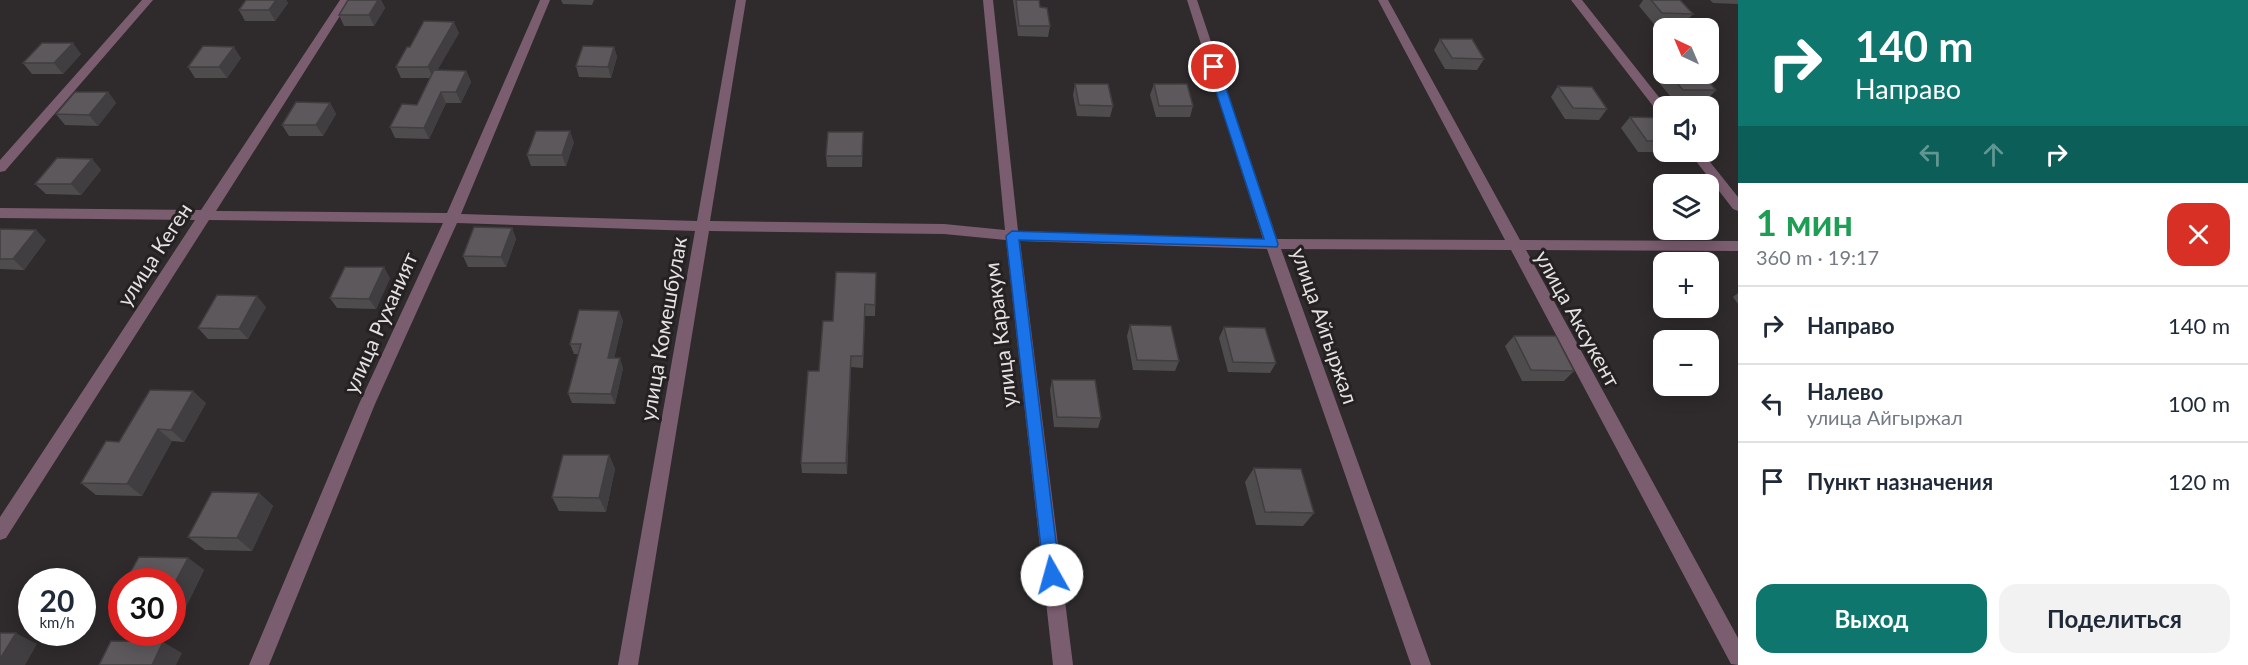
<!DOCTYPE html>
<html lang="ru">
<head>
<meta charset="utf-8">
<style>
	:root { --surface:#fff; --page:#f2f2f3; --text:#1f2937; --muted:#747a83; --line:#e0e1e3; --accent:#0f766e }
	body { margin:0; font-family:Lato,sans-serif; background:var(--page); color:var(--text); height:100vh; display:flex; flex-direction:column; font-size:22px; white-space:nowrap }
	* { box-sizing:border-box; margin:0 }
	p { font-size:20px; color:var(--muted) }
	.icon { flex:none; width:33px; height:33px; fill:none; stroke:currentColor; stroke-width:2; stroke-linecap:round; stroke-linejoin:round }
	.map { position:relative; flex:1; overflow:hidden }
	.sheet { display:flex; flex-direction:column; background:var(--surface); width:510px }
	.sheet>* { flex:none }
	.guide { background:#0f766e; color:#fff; overflow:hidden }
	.needle { width:39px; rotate:316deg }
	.buttons { position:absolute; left:1653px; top:18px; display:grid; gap:12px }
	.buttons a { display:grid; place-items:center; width:66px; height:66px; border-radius:12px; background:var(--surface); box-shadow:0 3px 15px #0003; font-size:30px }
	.speed { position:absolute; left:18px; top:568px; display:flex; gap:12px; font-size:30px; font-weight:700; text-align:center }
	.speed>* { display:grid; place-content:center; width:78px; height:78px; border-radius:50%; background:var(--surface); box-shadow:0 3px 15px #0003; line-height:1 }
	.speed small { font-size:15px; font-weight:400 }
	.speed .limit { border:9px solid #d22; background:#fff; color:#111 }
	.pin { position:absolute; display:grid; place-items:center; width:51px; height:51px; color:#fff; margin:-26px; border:3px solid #fff; border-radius:50%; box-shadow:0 2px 6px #0007 }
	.me { position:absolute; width:66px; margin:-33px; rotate:353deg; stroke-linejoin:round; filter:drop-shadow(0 0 4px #0008) }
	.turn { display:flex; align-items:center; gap:21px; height:126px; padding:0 18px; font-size:27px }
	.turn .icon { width:78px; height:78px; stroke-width:2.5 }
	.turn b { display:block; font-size:42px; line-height:51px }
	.lanes { display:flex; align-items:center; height:57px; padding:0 18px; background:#0003; justify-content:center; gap:30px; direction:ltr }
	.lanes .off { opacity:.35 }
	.round { display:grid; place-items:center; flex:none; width:63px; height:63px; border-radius:18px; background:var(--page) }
	.summary { display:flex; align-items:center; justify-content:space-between; height:102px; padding:0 18px }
	h1 { font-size:36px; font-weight:700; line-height:45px; color:#1e9e55 }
	.cta { display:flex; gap:12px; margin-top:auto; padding:12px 18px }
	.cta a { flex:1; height:69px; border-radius:18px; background:var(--accent); color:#fff; font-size:24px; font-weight:700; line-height:69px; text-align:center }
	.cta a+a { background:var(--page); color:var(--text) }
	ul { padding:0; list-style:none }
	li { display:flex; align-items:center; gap:18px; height:78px; padding:0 18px; border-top:2px solid var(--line) }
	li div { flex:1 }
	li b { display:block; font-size:22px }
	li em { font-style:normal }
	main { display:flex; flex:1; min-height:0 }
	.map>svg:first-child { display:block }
</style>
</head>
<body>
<main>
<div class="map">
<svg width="1738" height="665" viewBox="0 0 1738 665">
	<rect width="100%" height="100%" fill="#2f2b2d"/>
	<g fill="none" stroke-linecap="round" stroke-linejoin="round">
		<!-- minor -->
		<g fill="#7b5d70" fill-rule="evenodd">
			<polygon points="142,0 153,0 5,171 0,172 0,160"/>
			<polygon points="340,0 350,0 216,211 447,213 540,0 550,0 461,214 697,221 736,0 746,0 710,221 944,224 1005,230 983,0 993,0 1018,231 1263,239 1187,0 1197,0 1277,239 1505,240 1378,0 1388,0 1520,240 1738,241 1738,251 1526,250 1738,638 1738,665 1731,664 1511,250 1281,249 1431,665 1411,665 1267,249 1020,241 1073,665 1053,665 1006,240 944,234 709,231 638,665 618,665 695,231 457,223 375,404 269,665 249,665 359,404 443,223 209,220 6,538 0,540 0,517 195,220 0,218 0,208 201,210"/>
			<polygon points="1571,0 1582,0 1666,106 1664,106 1664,116 1660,115"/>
			<polygon points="1689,152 1702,152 1738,197 1738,211 1733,209"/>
		</g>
	</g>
	<!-- wall -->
	<g fill="#4f4c4e">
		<polygon points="246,0 286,0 288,3 275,21 245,21 239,10"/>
		<polygon points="348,0 381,0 385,8 374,26 344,26 339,15"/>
		<polygon points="561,0 594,0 592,5 563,4"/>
		<polygon points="1013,0 1039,0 1040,7 1050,26 1048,37 1018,36"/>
		<polygon points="1643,0 1680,0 1693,14 1684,24 1654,24 1639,6"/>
		<polygon points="1710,0 1738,0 1738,4 1713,3"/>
		<polygon points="459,33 437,70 466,71 471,82 461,103 446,103 429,139 395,138 390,127 417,105 430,78 401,78 396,67 410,47"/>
		<polygon points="1440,39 1484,59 1477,70 1445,69 1434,50"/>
		<polygon points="614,47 617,57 611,78 579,77 576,66"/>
		<polygon points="81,54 63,74 32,74 23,63"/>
		<polygon points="241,58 227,78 195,78 188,67"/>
		<polygon points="1664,71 1664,74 1702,74 1716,90 1706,101 1674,101 1657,80"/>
		<polygon points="1075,84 1113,106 1110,117 1077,116 1073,95"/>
		<polygon points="1154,84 1193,106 1190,117 1156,117 1150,95"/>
		<polygon points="1558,86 1607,109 1599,120 1565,119 1551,97"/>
		<polygon points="108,92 116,103 98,126 65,125 56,114"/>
		<polygon points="330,103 336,114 323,136 289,136 282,125"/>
		<polygon points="1630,117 1664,118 1664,152 1673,152 1638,152 1621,128"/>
		<polygon points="574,142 566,166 531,166 527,155"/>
		<polygon points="863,143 862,167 827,167 826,156"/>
		<polygon points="92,159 101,170 81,195 46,194 35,184"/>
		<polygon points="512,228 516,239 506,267 468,267 463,256"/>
		<polygon points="0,229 46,240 24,270 0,269"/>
		<polygon points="876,273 875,316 865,316 863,368 851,367 847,474 802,473 801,463 819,371 833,321"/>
		<polygon points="390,278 376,309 337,308 330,298"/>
		<polygon points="1738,293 1738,304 1733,297"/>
		<polygon points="266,307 248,339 208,339 198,328"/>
		<polygon points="619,311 623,321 614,358 623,368 615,404 572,403 568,393 579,354 574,354 570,344"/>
		<polygon points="1130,325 1179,361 1175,371 1133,370 1127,336"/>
		<polygon points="1224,327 1276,363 1270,373 1228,372 1219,338"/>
		<polygon points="1514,336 1574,371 1564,381 1522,381 1505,346"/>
		<polygon points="1052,380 1101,418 1098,428 1054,427 1050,390"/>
		<polygon points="206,403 184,442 172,441 142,496 96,495 81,483 119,442"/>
		<polygon points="609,455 615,469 606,512 559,511 552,497"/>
		<polygon points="1254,468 1314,513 1303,526 1256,525 1245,482"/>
		<polygon points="259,493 273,506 252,551 205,550 188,537"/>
		<polygon points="188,558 204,570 180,619 172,619 172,582"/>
		<polygon points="122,589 122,613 112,607"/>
	</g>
	<!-- shaded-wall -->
	<g fill="#403e40">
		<polygon points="276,0 286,0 288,3 275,21 269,10"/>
		<polygon points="378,0 381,0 385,8 374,26 369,15"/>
		<polygon points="454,22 459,33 433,78 428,67"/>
		<polygon points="73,43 81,54 63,74 54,63"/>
		<polygon points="234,47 241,58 227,78 219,67"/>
		<polygon points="614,47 617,57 611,78 608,67"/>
		<polygon points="466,71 471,82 461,103 456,92"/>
		<polygon points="108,92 116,103 98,126 89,115"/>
		<polygon points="441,92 446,103 429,139 424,128"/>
		<polygon points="330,103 336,114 323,136 316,125"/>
		<polygon points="570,131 574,142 566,166 562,155"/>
		<polygon points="92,159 101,170 81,195 71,184"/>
		<polygon points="512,228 516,239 506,267 501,257"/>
		<polygon points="36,230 46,240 24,270 13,259"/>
		<polygon points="384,267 390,278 376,309 369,299"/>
		<polygon points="257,296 266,307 248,339 239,329"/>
		<polygon points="619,311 623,321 612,368 608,358"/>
		<polygon points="851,356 851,367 847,474 846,463"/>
		<polygon points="620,358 623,368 615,404 611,394"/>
		<polygon points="193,391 206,403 184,442 171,430"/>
		<polygon points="158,429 172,441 142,496 127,484"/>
		<polygon points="609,455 615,469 606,512 599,498"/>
		<polygon points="259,493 273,506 252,551 237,538"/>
		<polygon points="188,558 204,570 180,619 172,614 172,588"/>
		<polygon points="16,633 37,644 25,665 0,665 0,659"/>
		<polygon points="163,642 182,653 176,665 152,665"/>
	</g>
	<!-- building -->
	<g fill="#5c585b" stroke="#403e40" stroke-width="1.5">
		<polygon points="246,0 276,0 269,10 239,10"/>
		<polygon points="348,0 378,0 369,15 339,15"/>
		<polygon points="1016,0 1039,0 1040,7 1047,8 1050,26 1019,26"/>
		<polygon points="1651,0 1680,0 1693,14 1662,13"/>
		<polygon points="424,21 454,22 428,67 396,67 407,47 410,47"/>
		<polygon points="1440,39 1472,39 1484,59 1452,58"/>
		<polygon points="42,43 73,43 54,63 23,63"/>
		<polygon points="203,46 234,47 219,67 188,67"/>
		<polygon points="583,46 614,47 608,67 576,66"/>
		<polygon points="434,70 466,71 456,92 441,92 424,128 390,127 402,104 417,105"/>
		<polygon points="1669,74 1702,74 1716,90 1683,90"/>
		<polygon points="1075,84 1108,84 1113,106 1079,105"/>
		<polygon points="1154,84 1187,84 1193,106 1159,106"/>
		<polygon points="1558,86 1592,87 1607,109 1573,108"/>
		<polygon points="75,92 108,92 89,115 56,114"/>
		<polygon points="296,102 330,103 316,125 282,125"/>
		<polygon points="1630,117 1664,118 1664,141 1647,141"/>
		<polygon points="536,131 570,131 562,155 527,155"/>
		<polygon points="828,132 863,132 862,156 826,156"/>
		<polygon points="57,158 92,159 71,184 35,184"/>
		<polygon points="474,227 512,228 501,257 463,256"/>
		<polygon points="0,229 36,230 13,259 0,259"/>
		<polygon points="345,267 384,267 369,299 330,298"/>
		<polygon points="836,272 876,273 875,305 865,304 863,356 851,356 846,463 801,463 808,371 819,371 823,321 833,321"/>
		<polygon points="217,295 257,296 239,329 198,328"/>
		<polygon points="579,310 619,311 608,358 620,358 611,394 568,393 581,344 570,344"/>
		<polygon points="1130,325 1171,326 1179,361 1137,360"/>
		<polygon points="1224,327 1265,328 1276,363 1233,362"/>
		<polygon points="1514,336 1556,336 1574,371 1531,370"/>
		<polygon points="1052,380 1095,380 1101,418 1057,417"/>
		<polygon points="150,390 193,391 171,430 158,429 127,484 81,483 106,441 119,442"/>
		<polygon points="563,455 609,455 599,498 552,497"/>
		<polygon points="1254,468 1301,469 1314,513 1265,512"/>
		<polygon points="212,492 259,493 237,538 188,537"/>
		<polygon points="139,557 188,558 172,588 172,582 125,582"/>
		<polygon points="122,589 122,607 112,607"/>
		<polygon points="0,633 16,633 0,659"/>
		<polygon points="111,641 163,642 152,665 99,665"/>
	</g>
	<!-- route -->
	<polygon fill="#1a73e8" stroke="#114b97" stroke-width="1.5" points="1214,63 1219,67 1278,244 1277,247 1019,240 1060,575 1058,580 1052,582 1046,580 1044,575 1006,236 1012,231 1264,239 1208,67"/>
	<g text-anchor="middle" stroke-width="6" stroke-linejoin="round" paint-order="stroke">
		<!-- street labels -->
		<g font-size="21" fill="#e3e1e2" stroke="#252123">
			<text transform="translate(155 255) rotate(-57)" y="7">улица Кеген</text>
			<text transform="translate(1577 319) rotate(61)" y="7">улица Аксукент</text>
			<text transform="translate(381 323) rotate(-66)" y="7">улица Руханият</text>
			<text transform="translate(1324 326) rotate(71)" y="7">улица Айгыржал</text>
			<text transform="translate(664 329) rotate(-80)" y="7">улица Комешбулак</text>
			<text transform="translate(1001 335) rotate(-97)" y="7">улица Каракум</text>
		</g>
	</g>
</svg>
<div class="buttons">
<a><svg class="needle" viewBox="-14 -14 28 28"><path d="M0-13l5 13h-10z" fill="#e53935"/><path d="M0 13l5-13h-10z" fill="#747a83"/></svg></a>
<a><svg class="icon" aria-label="sound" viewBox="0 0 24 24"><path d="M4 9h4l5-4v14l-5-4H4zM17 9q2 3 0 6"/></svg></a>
<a><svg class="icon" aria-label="layers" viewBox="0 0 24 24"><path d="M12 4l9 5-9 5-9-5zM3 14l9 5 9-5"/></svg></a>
<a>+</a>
<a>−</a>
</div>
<div class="speed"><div>20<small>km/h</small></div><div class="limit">30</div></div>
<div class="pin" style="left:1214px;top:67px;background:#d93025"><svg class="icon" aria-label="arrive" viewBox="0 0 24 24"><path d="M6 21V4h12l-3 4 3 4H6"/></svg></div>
<svg class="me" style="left:1052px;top:575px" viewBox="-20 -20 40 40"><circle r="19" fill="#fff"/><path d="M0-13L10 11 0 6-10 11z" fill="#1a73e8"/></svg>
</div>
<section class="sheet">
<div class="guide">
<div class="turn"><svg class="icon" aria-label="right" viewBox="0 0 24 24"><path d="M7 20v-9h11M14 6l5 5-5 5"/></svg><div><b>140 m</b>Направо</div></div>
<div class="lanes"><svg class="icon off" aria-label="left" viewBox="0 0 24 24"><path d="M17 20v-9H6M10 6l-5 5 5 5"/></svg><svg class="icon off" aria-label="ahead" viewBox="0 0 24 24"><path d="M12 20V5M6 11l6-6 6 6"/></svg><svg class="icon" aria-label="right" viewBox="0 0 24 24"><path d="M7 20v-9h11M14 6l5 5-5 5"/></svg></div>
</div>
<div class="summary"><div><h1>1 мин</h1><p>360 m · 19:17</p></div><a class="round" style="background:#d93025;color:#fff"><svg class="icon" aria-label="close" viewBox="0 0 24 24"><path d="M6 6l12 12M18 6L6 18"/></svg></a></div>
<ul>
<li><svg class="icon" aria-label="right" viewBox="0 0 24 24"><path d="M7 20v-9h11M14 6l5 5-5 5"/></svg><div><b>Направо</b></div><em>140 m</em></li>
<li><svg class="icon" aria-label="left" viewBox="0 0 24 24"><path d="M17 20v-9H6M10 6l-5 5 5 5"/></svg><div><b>Налево</b><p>улица Айгыржал</p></div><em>100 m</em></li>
<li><svg class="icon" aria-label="arrive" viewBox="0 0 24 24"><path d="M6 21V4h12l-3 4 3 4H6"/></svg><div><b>Пункт назначения</b></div><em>120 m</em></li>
</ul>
<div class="cta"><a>Выход</a><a>Поделиться</a></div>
</section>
</main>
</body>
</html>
